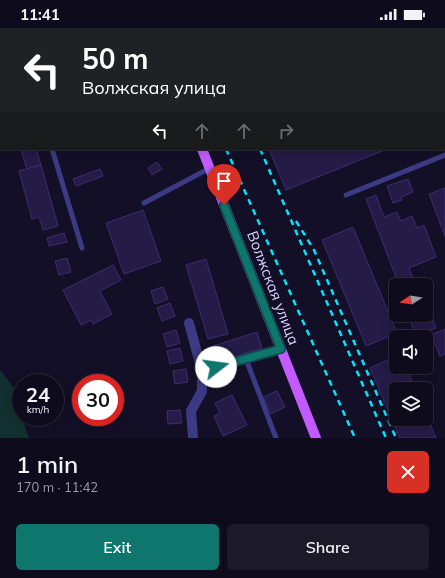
<!DOCTYPE html>
<html lang="en">
<head>
<meta charset="utf-8">
<style>
	:root { --surface:#0e0b1c; --page:#1c1929; --text:#f1f3f6; --muted:#9b9ba3; --line:#2e2b3b; --accent:#0f766e }
	body { margin:0; font-family:Mulish,sans-serif; background:var(--page); color:var(--text); height:100vh; display:flex; flex-direction:column; font-size:15px; white-space:nowrap }
	* { box-sizing:border-box; margin:0 }
	p { font-size:13px; color:var(--muted) }
	.icon { flex:none; width:22px; height:22px; fill:none; stroke:currentColor; stroke-width:2; stroke-linecap:round; stroke-linejoin:round }
	.map { position:relative; height:410px; overflow:hidden }
	.sheet { display:flex; flex-direction:column; background:var(--surface); flex:1 }
	.sheet>* { flex:none }
	.top-card { position:absolute; left:0px; top:0px; width:445px; height:122px; box-shadow:0 2px 10px #0003,0 0 0 1px var(--line); background:#202124; color:#fff; overflow:hidden }
	.needle { width:26px; rotate:258deg }
	.buttons { position:absolute; left:389px; top:250px; display:grid; gap:8px }
	.buttons a { display:grid; place-items:center; width:44px; height:44px; border-radius:6px; background:var(--surface); box-shadow:0 2px 10px #0003,0 0 0 1px var(--line); font-size:20px }
	.speed { position:absolute; left:12px; top:346px; display:flex; gap:8px; font-size:20px; font-weight:700; text-align:center }
	.speed>* { display:grid; place-content:center; width:52px; height:52px; border-radius:50%; background:var(--surface); box-shadow:0 2px 10px #0003,0 0 0 1px var(--line); line-height:1 }
	.speed small { font-size:10px; font-weight:400 }
	.speed .limit { border:6px solid #d22; background:#fff; color:#111 }
	.pin { position:absolute; display:grid; place-items:center; width:34px; height:34px; color:#fff; margin:-41px -17px; border-radius:50% 50% 50% 0; rotate:-45deg; box-shadow:0 0 4px #0007 }
	.pin .icon { rotate:45deg }
	.me { position:absolute; width:44px; margin:-22px; rotate:75deg; stroke-linejoin:round; filter:drop-shadow(0 0 3px #0008) }
	.turn { display:flex; align-items:center; gap:14px; height:84px; padding:0 16px; font-size:18px }
	.turn .icon { width:52px; height:52px; stroke-width:2.5 }
	.turn b { display:block; font-size:28px; line-height:34px }
	.lanes { display:flex; align-items:center; height:38px; padding:0 16px; background:#0003; justify-content:center; gap:20px; direction:ltr }
	.lanes .off { opacity:.35 }
	.round { display:grid; place-items:center; flex:none; width:42px; height:42px; border-radius:6px; background:var(--page) }
	.overview { display:flex; align-items:center; justify-content:space-between; height:68px; padding:0 16px }
	h1 { font-size:24px; font-weight:600; line-height:30px }
	.button { display:flex; gap:8px; margin-top:auto; padding:8px 16px }
	.button a { flex:1; height:46px; border-radius:6px; background:var(--accent); color:#fff; font-size:16px; font-weight:600; line-height:46px; text-align:center }
	.button a+a { background:var(--page); color:var(--text) }
	.status { display:flex; justify-content:space-between; align-items:center; height:28px; padding:0 20px; background:var(--surface); direction:ltr }
	.status svg { height:11px; fill:currentColor }
	.map>svg:first-child { display:block }
</style>
</head>
<body>
<div class="status"><b>11:41</b><svg viewBox="0 0 49 12"><path d="M0 12V9h3v3zM5 12V6h3v6zM10 12V3h3v9zM15 12V0h3v12zM26 1h20v11H26zM47 4h2v5h-2z"/></svg></div>
<div class="map">
<svg width="445" height="410" viewBox="0 0 445 410">
	<rect width="100%" height="100%" fill="#130f26"/>
	<!-- green -->
	<polygon fill="#12302f" points="0,342 14,360 21,389 22,389 29,410 0,410"/>
	<!-- building -->
	<g fill="#241b47" stroke="#3b2d73">
		<rect x="220" y="0" width="193" height="1"/>
		<polygon points="21,121 36,121 41,137 27,141"/>
		<polygon points="269,121 387,121 286,162"/>
		<polygon points="157,134 162,141 152,147 148,140"/>
		<polygon points="41,137 58,198 43,202 39,189 32,191 19,143"/>
		<polygon points="100,141 103,148 76,158 73,151"/>
		<polygon points="408,151 413,164 401,169 402,172 393,175 387,158"/>
		<polygon points="445,160 445,208 429,166"/>
		<polygon points="376,167 384,189 397,184 401,193 412,188 417,200 424,197 436,229 409,240 414,253 404,257 399,257 366,171"/>
		<polygon points="143,182 161,233 124,246 106,195"/>
		<polygon points="353,199 397,305 366,318 322,212"/>
		<polygon points="64,205 67,214 49,218 47,210"/>
		<polygon points="67,230 71,244 59,247 55,233"/>
		<polygon points="206,231 228,306 208,311 186,237"/>
		<polygon points="113,237 121,252 100,263 112,286 93,296 91,292 81,297 63,262"/>
		<polygon points="163,259 168,271 155,276 151,263"/>
		<polygon points="426,274 436,300 416,308 408,287 426,287"/>
		<polygon points="170,275 175,288 162,293 157,280"/>
		<polygon points="445,301 445,326 440,328 431,307"/>
		<polygon points="176,302 180,315 167,319 163,306"/>
		<polygon points="257,304 262,320 218,334 213,318"/>
		<polygon points="180,320 183,333 170,336 167,323"/>
		<polygon points="396,328 396,339 406,339 415,361 396,361 396,391 426,391 426,386 436,410 400,410 370,340"/>
		<polygon points="186,341 188,354 175,356 173,343"/>
		<polygon points="277,363 285,379 271,386 263,369"/>
		<polygon points="232,367 247,397 223,408 214,388 220,385 215,375"/>
		<polygon points="180,382 182,395 168,396 167,383"/>
	</g>
	<g fill="none" stroke-linecap="round" stroke-linejoin="round">
		<!-- service -->
		<g stroke="#3d3a85" stroke-width="5">
			<polyline points="424,0 425,1"/>
			<polyline points="60,1 61,0"/>
			<polyline points="444,48 445,50"/>
			<polyline points="52,121 82,220"/>
			<polyline points="346,167 445,127"/>
			<polyline points="144,175 210,140"/>
			<polyline points="246,331 276,410"/>
		</g>
		<!-- minor -->
		<g stroke="#3d3a85" stroke-width="10">
			<polyline points="189,295 202,343 202,363 191,383 193,410"/>
			<polyline points="202,343 281,321"/>
		</g>
		<!-- primary -->
		<g stroke="#c25bff" stroke-width="10">
			<polyline points="141,0 142,1"/>
			<polyline points="202,121 316,410"/>
		</g>
		<!-- rail -->
		<g stroke="#00e5ff" stroke-width="2.5" stroke-dasharray="6 5" stroke-linecap="butt">
			<polyline points="172,0 173,1"/>
			<polyline points="210,0 210,1"/>
			<polyline points="226,121 355,410"/>
			<polyline points="260,121 386,410"/>
			<polyline points="296,193 314,222 396,410"/>
		</g>
	</g>
	<g fill="none" stroke-linecap="round" stroke-linejoin="round">
		<!-- route casing -->
		<g stroke="#0a4d48" stroke-width="10">
			<polyline id="route" points="216,339 281,321 224,177"/>
		</g>
		<!-- route -->
		<use href="#route" stroke="#0f766e" stroke-width="7"/>
	</g>
	<g text-anchor="middle" stroke-width="4" stroke-linejoin="round" paint-order="stroke">
		<!-- street labels -->
		<g font-size="15" fill="#d9d4ff" stroke="#130f26">
			<text transform="translate(273 260) rotate(69)" y="5">Волжская улица</text>
		</g>
	</g>
</svg>
<div class="buttons">
<a><svg class="needle" viewBox="-14 -14 28 28"><path d="M0-13l5 13h-10z" fill="#e53935"/><path d="M0 13l5-13h-10z" fill="#9b9ba3"/></svg></a>
<a><svg class="icon" aria-label="sound" viewBox="0 0 24 24"><path d="M4 9h4l5-4v14l-5-4H4zM17 9q2 3 0 6"/></svg></a>
<a><svg class="icon" aria-label="layers" viewBox="0 0 24 24"><path d="M12 4l9 5-9 5-9-5zM3 14l9 5 9-5"/></svg></a>
</div>
<div class="speed"><div>24<small>km/h</small></div><div class="limit">30</div></div>
<div class="pin" style="left:224px;top:177px;background:#d93025"><svg class="icon" aria-label="arrive" viewBox="0 0 24 24"><path d="M6 21V4h12l-3 4 3 4H6"/></svg></div>
<svg class="me" style="left:216px;top:339px" viewBox="-20 -20 40 40"><circle r="19" fill="#fff"/><path d="M0-13L10 11 0 6-10 11z" fill="#0f766e"/></svg>
<div class="top-card">
<div class="turn"><svg class="icon" aria-label="left" viewBox="0 0 24 24"><path d="M17 20v-9H6M10 6l-5 5 5 5"/></svg><div><b>50 m</b>Волжская улица</div></div>
<div class="lanes"><svg class="icon" aria-label="left" viewBox="0 0 24 24"><path d="M17 20v-9H6M10 6l-5 5 5 5"/></svg><svg class="icon off" aria-label="ahead" viewBox="0 0 24 24"><path d="M12 20V5M6 11l6-6 6 6"/></svg><svg class="icon off" aria-label="ahead" viewBox="0 0 24 24"><path d="M12 20V5M6 11l6-6 6 6"/></svg><svg class="icon off" aria-label="right" viewBox="0 0 24 24"><path d="M7 20v-9h11M14 6l5 5-5 5"/></svg></div>
</div>
</div>
<section class="sheet">
<div class="overview"><div><h1>1 min</h1><p>170 m · 11:42</p></div><a class="round" style="background:#d93025;color:#fff"><svg class="icon" aria-label="close" viewBox="0 0 24 24"><path d="M6 6l12 12M18 6L6 18"/></svg></a></div>
<div class="button"><a>Exit</a><a>Share</a></div>
</section>
</body>
</html>
